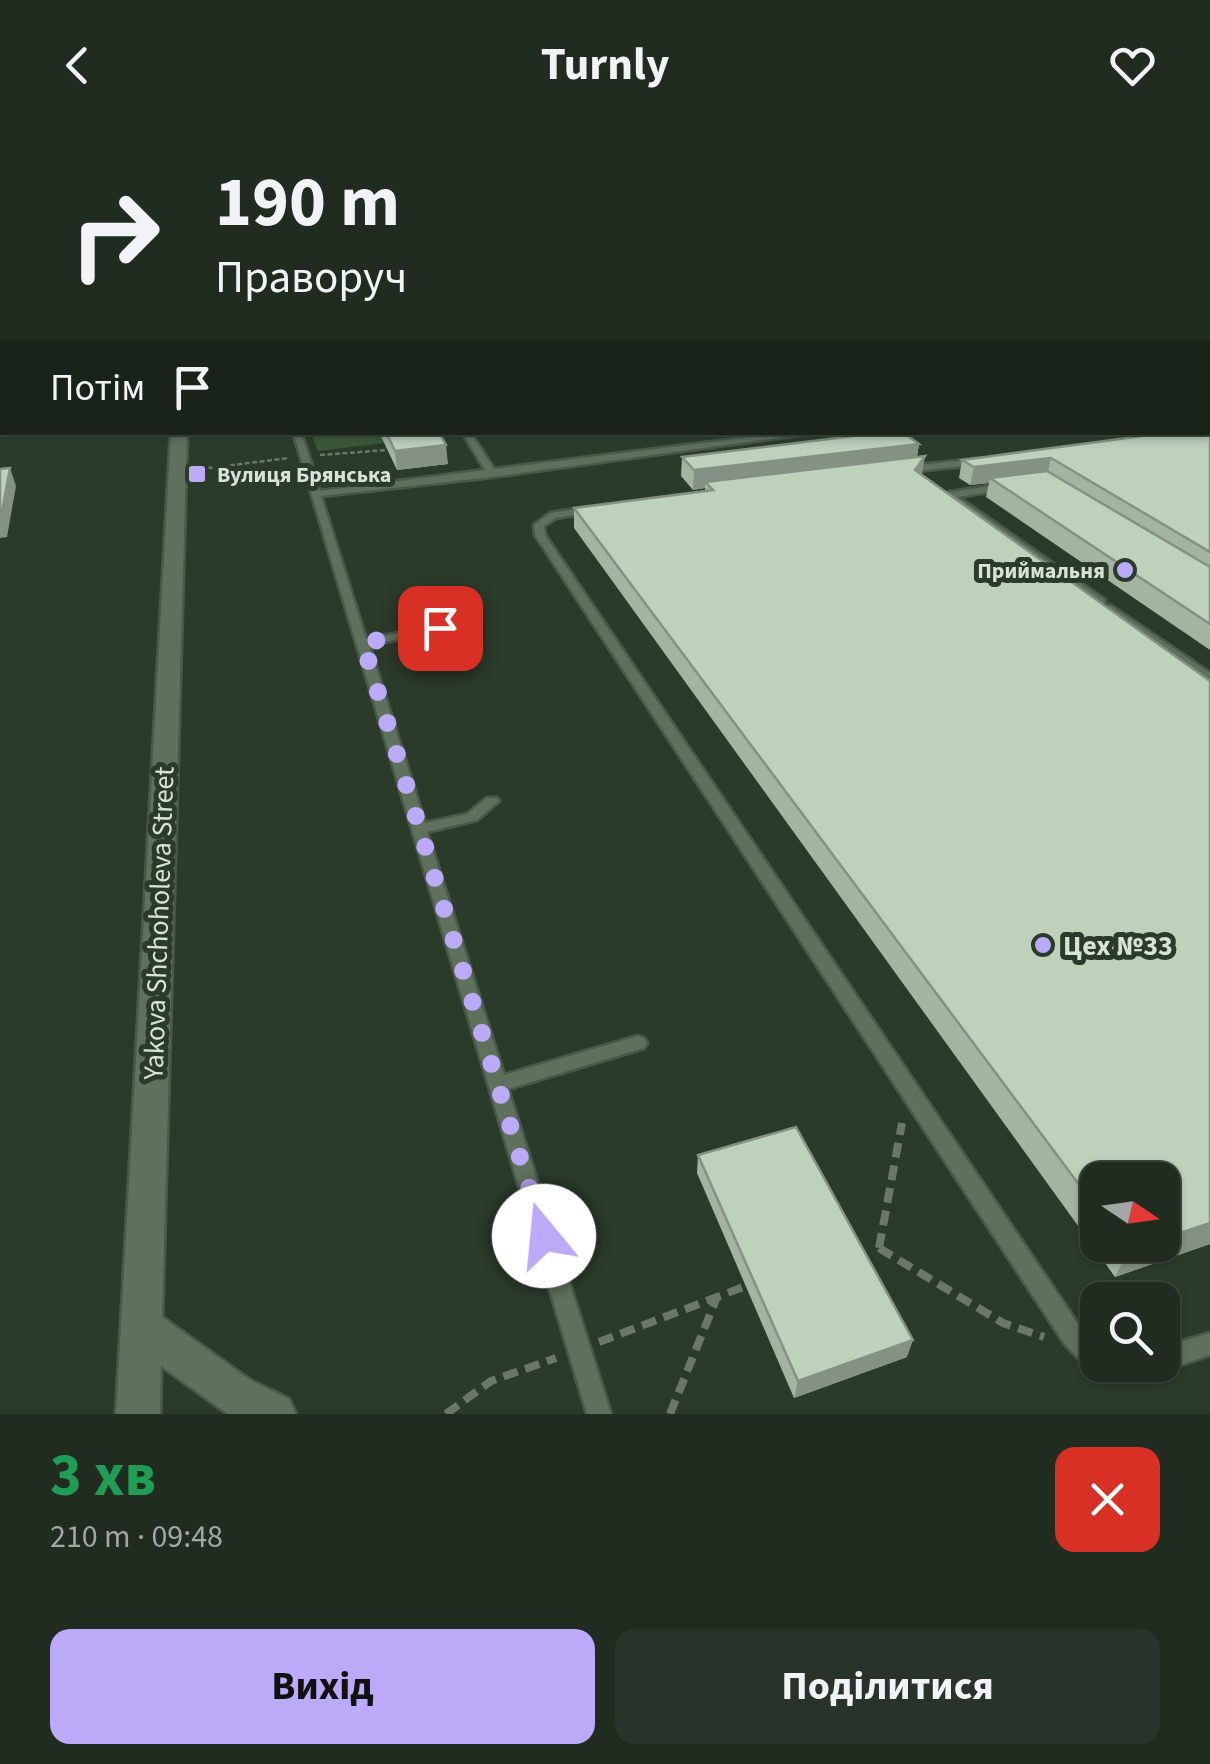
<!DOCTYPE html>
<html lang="uk">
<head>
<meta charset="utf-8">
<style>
	:root { --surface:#202c20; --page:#283429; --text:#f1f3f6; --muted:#a2a7a5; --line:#3d483e; --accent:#baaaf7 }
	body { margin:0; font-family:"Source Sans 3",sans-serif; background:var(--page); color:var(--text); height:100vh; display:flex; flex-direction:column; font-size:38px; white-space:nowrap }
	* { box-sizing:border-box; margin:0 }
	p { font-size:32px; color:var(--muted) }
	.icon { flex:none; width:55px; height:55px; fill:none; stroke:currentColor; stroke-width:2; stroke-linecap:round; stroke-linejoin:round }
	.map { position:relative; height:1284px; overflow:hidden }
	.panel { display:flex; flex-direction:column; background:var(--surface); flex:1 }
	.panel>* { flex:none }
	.hud { position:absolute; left:0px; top:0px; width:1210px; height:305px; box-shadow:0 2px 8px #0004,0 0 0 2px var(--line); background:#202c20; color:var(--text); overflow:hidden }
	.needle { width:65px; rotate:103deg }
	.controls { position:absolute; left:1080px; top:1032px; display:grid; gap:20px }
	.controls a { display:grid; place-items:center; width:100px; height:100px; border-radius:20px; background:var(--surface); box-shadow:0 2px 8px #0004,0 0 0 2px var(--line); font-size:50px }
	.pin { position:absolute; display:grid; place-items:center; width:85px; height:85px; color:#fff; margin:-42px; border-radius:20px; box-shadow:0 5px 15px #0006 }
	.me { position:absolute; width:110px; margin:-55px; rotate:343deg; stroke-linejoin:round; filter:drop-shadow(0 0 8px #0008) }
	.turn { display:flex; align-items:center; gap:35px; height:210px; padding:0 50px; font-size:45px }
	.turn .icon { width:130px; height:130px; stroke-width:2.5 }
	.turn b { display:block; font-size:70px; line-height:85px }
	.then { display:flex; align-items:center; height:95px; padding:0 50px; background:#0003; gap:20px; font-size:38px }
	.round { display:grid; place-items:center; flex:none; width:105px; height:105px; border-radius:20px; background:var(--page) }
	.overview { display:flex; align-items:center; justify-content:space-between; height:170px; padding:0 50px }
	h1 { font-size:60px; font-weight:700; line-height:75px; color:#1e9e55 }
	.cta { display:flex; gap:20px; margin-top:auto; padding:20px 50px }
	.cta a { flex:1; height:115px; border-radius:20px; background:var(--accent); color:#111; font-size:40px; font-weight:700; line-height:115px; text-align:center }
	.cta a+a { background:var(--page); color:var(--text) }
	header { display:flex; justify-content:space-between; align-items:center; height:130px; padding:0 50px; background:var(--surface); font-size:45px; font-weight:700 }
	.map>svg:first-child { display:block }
</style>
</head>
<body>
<header><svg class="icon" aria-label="back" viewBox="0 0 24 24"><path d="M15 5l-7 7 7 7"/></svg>Turnly<svg class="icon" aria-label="heart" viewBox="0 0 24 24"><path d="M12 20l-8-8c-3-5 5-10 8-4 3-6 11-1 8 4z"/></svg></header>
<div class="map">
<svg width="1210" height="1284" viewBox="0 0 1210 1284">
	<rect width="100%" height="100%" fill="#2b3b2a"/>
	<!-- green -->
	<polygon fill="#3a5838" points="311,303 380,303 384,313 318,321"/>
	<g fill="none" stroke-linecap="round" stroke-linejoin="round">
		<!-- lane casing -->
		<g stroke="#4a5849" stroke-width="5">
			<g id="lane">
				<polygon points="293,302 301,302 320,361 485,340 462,302 470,302 494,339 792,302 820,302 492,347 321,366 366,509 440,495 446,498 440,501 369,515 425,693 467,684 487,668 497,668 499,671 477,690 427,702 504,945 638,906 644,908 647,913 644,918 508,959 611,1284 587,1284"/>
				<polygon points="977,329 981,332 980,334 909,342 905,339 909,336"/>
				<polygon points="1004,354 1009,357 1007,359 958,367 1105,470 1105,474 1097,474 945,365 950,362"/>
				<polygon points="590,377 593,378 593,382 556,388 544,396 545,405 1080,1197 1098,1214 1098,1235 1104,1235 1098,1238 1081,1231 1064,1213 535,405 534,395 550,383"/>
				<polygon points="1110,475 1210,543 1210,553 1106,480 1106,476"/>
				<polygon points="1210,1203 1210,1225 1162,1241 1154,1237 1153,1235 1162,1235 1162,1217"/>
				<path d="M 1115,1235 L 1148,1235 L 1144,1243 C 1135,1247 1128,1247 1119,1243 Z"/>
			</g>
		</g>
		<!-- street casing -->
		<g stroke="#4a5849" stroke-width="5">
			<polygon id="street" points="171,302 187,302 162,1187 250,1250 289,1269 296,1284 228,1284 161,1236 160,1284 116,1284"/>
		</g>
		<!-- primary casing -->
		<g stroke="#4a5849" stroke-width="5">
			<rect id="primary" x="0" y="157" width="2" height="6"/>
		</g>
		<!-- path-far1 -->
		<g stroke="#6a7769" stroke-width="2.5" stroke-dasharray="5 2.5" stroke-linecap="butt">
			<polyline points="320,325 387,320"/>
			<polyline points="200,339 289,328"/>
		</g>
		<!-- path -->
		<g stroke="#6a7769" stroke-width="8" stroke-dasharray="15 8" stroke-linecap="butt">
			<polyline points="879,1118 1003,1193 1044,1207"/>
			<polyline points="879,1118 902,993"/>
			<polyline points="599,1212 746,1156"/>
			<polyline points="446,1284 491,1251 556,1228"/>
			<polyline points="670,1284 717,1167"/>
		</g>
		<!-- lane -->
		<use href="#lane" fill="#5f715d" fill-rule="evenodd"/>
		<!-- street -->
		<use href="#street" fill="#5f715d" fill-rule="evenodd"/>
		<!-- primary -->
		<use href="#primary" fill="#6fa36c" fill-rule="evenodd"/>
	</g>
	<!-- wall -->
	<g fill="#a3b4a1" fill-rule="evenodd">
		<polygon points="1210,247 1210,520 986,367 989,353 970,355 959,348 962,330 1208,302"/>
		<polygon points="379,302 439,302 448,334 397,340"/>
		<path d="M 919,314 L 917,327 L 922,345 L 1210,1114 L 1115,1147 L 574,398 L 574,378 L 705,361 L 705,358 L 693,360 L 681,346 L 682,327 ZM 1098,1050 L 1162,1115 L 1098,1115 Z"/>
		<polygon points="698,1025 907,1227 794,1268 697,1043"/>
	</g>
	<!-- shaded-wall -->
	<g fill="#849283">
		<polygon points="2,174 2,202 0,211 0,182"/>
		<polygon points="1210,187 1210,202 1208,202 1208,188"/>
		<polygon points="919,314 916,332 705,352 705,358 693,360 694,340"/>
		<polygon points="446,315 448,334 397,340 395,321"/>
		<polygon points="925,326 922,345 915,340"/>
		<polygon points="1051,328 1047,346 990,348 989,353 970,355 974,337"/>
		<polygon points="10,338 16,356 7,407 0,408 0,387"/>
		<polygon points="1210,1093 1210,1114 1115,1147 1128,1121 1146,1115 1162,1115 1162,1109"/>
		<polygon points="913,1210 907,1227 794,1268 798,1251"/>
	</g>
	<!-- building -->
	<g fill="#bdd1bb" stroke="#849283" stroke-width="2.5">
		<polygon points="1208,141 1210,141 1210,187 1208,188"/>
		<polygon points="0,161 2,161 2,174 0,182"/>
		<polygon points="1210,247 1210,280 1208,280 1208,248"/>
		<polygon points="1208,292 1210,292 1210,422 1051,328 974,337 962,330 1172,302 1208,302"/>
		<polygon points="386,302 439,302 446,315 395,321"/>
		<polygon points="886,302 903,302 919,314 694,340 682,327"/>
		<polygon points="925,326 915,340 1210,551 1210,1093 1162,1109 1162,1050 1098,1050 1098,1080 574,378 713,360 705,352"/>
		<polygon points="10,338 1,387 0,387 0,339"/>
		<polygon points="1047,341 1210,437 1210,494 990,348"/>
		<polygon points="796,997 913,1210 798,1251 698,1025"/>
		<polygon points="1123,1115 1146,1115 1128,1121"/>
	</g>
	<!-- sky -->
	<linearGradient id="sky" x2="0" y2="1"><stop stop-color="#182017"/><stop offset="0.44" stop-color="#455"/><stop offset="1" stop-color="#455" stop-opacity="0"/></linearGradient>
	<rect width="1210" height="321" fill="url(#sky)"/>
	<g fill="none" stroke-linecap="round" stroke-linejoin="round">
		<!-- route -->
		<polyline stroke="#baaaf7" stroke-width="18" stroke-dasharray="0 32.4" points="440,498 363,513 544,1106"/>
	</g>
	<!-- markers -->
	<g fill="#baaaf7" stroke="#2b3b2a" stroke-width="4">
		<rect x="187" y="334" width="20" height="20" rx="5"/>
		<circle cx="1125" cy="440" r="10"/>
		<circle cx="1043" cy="815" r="10"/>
	</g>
	<g text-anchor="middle" stroke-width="10" stroke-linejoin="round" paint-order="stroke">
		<!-- far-poi labels -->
		<g font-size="22" font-weight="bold" fill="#d8e2d7" stroke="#2b3b2a" text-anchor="start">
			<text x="217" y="352">Вулиця Брянська</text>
			<text x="1105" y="448" text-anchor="end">Приймальня</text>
		</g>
		<!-- street labels -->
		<g font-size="28" fill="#d8e2d7" stroke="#2b3b2a">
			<text transform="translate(158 793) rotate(-88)" y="10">Yakova Shchoholeva Street</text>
		</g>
		<!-- poi labels -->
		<g font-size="28" font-weight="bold" fill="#d8e2d7" stroke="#2b3b2a" text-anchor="start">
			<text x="1063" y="825">Цех №33</text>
		</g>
	</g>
</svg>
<div class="controls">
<a><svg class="needle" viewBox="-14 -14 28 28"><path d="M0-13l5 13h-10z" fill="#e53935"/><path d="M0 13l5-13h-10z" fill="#a2a7a5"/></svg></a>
<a><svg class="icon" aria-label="search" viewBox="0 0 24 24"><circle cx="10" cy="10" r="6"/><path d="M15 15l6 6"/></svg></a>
</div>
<div class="pin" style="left:440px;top:498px;background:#d93025"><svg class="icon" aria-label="arrive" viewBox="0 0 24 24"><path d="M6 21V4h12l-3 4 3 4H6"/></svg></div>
<svg class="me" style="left:544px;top:1106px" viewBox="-20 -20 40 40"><circle r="19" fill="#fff"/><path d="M0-13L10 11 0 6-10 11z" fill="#baaaf7"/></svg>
<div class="hud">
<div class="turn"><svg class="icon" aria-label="right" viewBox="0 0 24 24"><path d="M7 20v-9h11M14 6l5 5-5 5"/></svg><div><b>190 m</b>Праворуч</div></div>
<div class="then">Потім<svg class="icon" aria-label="arrive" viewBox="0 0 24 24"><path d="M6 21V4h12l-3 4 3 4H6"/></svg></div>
</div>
</div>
<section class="panel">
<div class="overview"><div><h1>3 хв</h1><p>210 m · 09:48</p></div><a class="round" style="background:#d93025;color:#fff"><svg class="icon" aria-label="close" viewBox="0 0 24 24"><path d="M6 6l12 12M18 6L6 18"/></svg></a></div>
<div class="cta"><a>Вихід</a><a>Поділитися</a></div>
</section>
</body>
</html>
